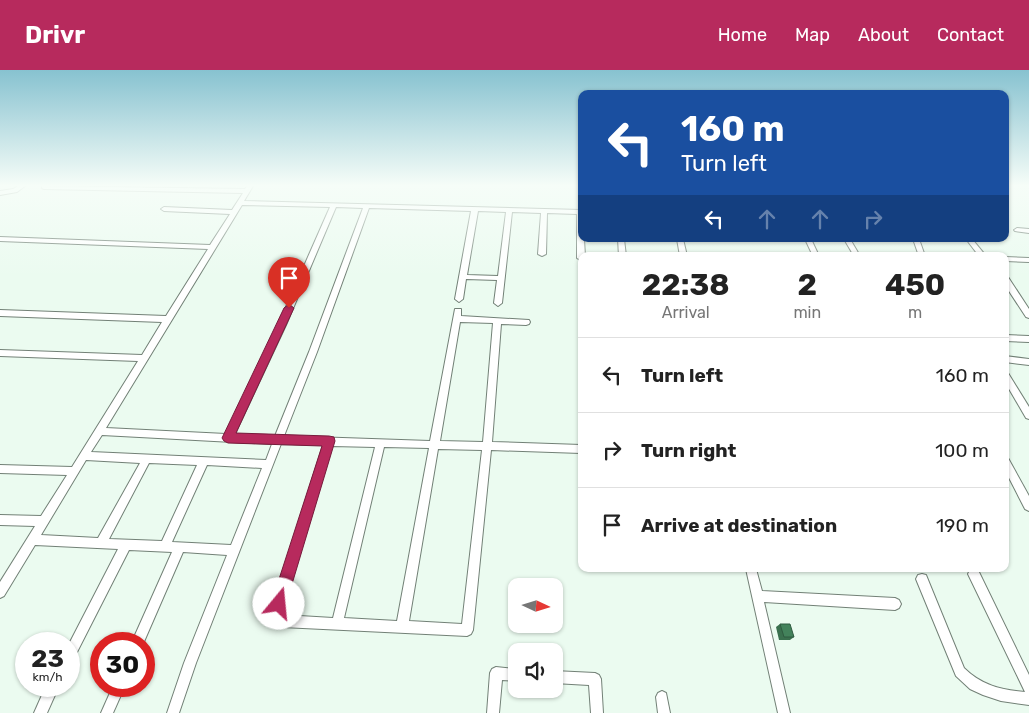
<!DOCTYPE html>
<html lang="en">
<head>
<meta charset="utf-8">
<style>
	:root { --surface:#fff; --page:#f2f2f2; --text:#222; --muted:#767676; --line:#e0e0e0; --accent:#b72a5d }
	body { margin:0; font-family:Rubik,sans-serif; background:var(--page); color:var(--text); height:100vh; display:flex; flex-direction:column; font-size:19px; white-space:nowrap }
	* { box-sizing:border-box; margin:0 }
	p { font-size:16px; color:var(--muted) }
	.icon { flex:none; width:28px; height:28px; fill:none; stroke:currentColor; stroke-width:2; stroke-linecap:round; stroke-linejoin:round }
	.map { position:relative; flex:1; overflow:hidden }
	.panel { position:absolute; left:578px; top:182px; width:431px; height:320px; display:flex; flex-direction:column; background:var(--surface); border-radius:10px; box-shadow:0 1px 4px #0004 }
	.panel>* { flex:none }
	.hud { position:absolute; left:578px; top:20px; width:431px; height:152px; border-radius:10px; box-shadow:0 1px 4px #0004; background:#1a4fa0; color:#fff; overflow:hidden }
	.needle { width:32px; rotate:94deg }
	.controls { position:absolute; left:508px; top:508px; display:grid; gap:10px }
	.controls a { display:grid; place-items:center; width:55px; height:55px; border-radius:10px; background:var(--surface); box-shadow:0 1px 4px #0004; font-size:25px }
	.speed { position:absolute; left:15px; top:562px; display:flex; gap:10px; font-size:25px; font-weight:700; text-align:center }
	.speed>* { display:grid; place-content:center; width:65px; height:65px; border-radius:50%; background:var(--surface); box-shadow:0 1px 4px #0004; line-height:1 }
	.speed small { font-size:12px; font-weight:400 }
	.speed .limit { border:8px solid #d22; background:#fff; color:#111 }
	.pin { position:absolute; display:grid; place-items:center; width:42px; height:42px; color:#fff; margin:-51px -21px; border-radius:50% 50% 50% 0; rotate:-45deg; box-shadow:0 0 5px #0007 }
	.pin .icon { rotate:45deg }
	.me { position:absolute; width:55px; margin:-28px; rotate:17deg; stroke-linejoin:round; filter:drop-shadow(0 0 4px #0008) }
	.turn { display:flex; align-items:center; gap:18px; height:105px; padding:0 20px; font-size:22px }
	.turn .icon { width:65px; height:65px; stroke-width:2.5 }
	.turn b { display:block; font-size:35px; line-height:42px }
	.lanes { display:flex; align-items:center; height:48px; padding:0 20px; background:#0003; justify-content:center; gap:25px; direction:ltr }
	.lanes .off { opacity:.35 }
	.eta { display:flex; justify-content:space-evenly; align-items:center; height:85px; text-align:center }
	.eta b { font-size:30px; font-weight:700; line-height:35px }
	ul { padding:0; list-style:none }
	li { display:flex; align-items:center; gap:15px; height:75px; padding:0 20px; border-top:1px solid var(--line) }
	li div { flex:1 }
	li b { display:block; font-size:19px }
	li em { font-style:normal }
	header { display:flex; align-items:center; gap:30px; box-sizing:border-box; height:70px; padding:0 25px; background:var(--accent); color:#fff }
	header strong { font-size:24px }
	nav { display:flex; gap:28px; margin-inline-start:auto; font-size:18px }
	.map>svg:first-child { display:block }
</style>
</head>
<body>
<header>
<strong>Drivr</strong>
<nav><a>Home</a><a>Map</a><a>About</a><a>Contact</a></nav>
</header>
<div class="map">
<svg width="1029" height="643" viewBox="0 0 1029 643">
	<rect width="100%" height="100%" fill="#ebfbf0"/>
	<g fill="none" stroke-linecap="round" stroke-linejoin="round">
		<!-- minor casing -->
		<g stroke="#728076" stroke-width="2">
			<g id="minor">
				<polygon points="18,116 25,116 17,122 0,125 0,121 13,119"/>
				<path d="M 42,116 L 245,119 L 247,116 L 253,116 L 244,131 L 581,140 L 581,169 L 584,169 L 585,186 L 581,186 L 581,190 L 577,188 L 577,144 L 547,143 L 546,184 L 542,186 L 538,184 L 541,143 L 512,142 L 502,233 L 498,236 L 494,233 L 497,210 L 466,209 L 463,229 L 459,232 L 455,229 L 471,141 L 369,138 L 317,282 L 284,366 L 430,371 L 455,239 L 461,239 L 461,246 L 529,250 L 530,252 L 529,254 L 526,255 L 501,254 L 492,372 L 581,375 L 581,383 L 491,380 L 473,560 L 471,564 L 467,566 L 282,557 C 275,554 270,550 271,541 L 323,375 L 281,374 L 196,593 L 179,643 L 167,643 L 184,593 L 227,485 L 183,482 L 143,574 L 131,574 L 172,482 L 129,480 L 73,590 L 69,592 L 69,574 L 118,479 L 35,475 L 4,526 L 0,528 L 0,512 L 35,456 L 0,455 L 0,445 L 41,446 L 67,405 L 0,403 L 0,395 L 72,397 L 138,291 L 0,286 L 0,280 L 142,285 L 162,252 L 0,246 L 0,240 L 166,246 L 208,179 L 0,171 L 0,167 L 210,175 L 230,144 L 164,141 L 161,139 L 164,137 L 232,140 L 243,123 L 44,119 L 42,118 ZM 242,135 L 330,137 L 278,255 L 226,364 L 106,358 ZM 336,137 L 363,138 L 309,282 L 275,366 L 235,364 L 286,255 ZM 478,141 L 506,142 L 498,206 L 467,205 ZM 460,252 L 493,253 L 483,372 L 440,371 ZM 102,365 L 272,374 L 266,390 L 91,382 ZM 332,376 L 375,377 L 333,548 L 283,545 L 283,539 ZM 384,377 L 429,378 L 397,551 L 344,548 ZM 438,379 L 482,380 L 462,554 L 409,551 ZM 86,390 L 140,393 L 98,468 L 41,465 ZM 149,393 L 197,395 L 162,471 L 109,469 ZM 207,395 L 262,398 L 231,475 L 172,472 Z"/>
				<polygon points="1017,158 1029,159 1029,163 1015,161 1014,160"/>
				<polygon points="618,169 624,169 626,186 619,186"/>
				<polygon points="677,169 683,169 687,186 680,186"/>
				<polygon points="805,169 811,169 819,186 813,186"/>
				<polygon points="844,169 850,169 860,186 854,186"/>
				<polygon points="913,169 919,169 925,186 919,186"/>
				<polygon points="966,169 972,169 986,186 979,186"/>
				<polygon points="1005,187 1029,188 1029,192 1005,191"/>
				<polygon points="1005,207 1008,207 1029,239 1029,248 1026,247 1005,215"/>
				<polygon points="1005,265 1029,266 1029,272 1005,271"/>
				<polygon points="1005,286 1029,289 1029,295 1005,292"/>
				<polygon points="1005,302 1008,303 1029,337 1029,349 1026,348 1005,312"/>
				<polygon points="1005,387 1008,388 1029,426 1029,441 1025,439 1005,400"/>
				<polygon points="746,499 756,499 762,521 895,528 899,530 901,534 899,538 895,540 764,532 790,643 778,643"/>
				<path d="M 974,499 L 978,500 L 1029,605 L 1029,635 L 1001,631 L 983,625 L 970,619 L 956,606 L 916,509 L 918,505 L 922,504 L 926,505 L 964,598 C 981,615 1001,620 1025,622 L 968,504 L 970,500 Z"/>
				<polygon points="496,597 516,599 516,611 502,610 499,643 487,643 490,603 492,599"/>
				<polygon points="554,601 595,603 599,605 601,609 603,643 591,643 589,615 554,613"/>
				<polygon points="46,616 59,616 47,643 34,643"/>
				<polygon points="113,616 125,616 113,643 101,643"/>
				<polygon points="662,621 666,623 670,643 658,643 656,627 658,623"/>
			</g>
		</g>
		<!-- minor -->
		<use href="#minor" fill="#fff" fill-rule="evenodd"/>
	</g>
	<!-- wall -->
	<polygon fill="#3a704e" points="780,554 794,567 790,570 779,570 776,557"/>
	<!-- building -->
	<polygon fill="#43825b" stroke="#2f5b40" points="780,554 790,554 794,567 784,567"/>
	<!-- sky -->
	<linearGradient id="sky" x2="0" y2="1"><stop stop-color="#87c2d0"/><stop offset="0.56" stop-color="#f6fdf8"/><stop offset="1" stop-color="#f6fdf8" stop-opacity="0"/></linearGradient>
	<rect width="1029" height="206" fill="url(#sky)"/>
	<!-- route -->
	<polygon fill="#b72a5d" stroke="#771b3c" points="289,234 294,238 236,363 329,366 334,367 335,371 286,534 284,539 279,541 273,539 271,534 322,376 228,373 224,371 222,368 284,238"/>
</svg>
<div class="controls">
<a><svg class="needle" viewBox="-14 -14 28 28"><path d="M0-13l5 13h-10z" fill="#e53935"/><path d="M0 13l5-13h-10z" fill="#767676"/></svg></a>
<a><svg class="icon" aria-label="sound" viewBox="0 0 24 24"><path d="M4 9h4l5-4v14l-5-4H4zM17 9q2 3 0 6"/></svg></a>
</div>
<div class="speed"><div>23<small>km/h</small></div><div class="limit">30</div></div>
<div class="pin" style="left:289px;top:238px;background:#d93025"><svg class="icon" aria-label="arrive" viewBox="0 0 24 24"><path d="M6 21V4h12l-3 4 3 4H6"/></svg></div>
<svg class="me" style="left:279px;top:534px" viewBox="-20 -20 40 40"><circle r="19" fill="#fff"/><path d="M0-13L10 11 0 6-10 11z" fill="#b72a5d"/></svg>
<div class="hud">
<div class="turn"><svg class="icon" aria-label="left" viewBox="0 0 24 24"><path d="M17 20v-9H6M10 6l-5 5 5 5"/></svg><div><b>160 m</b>Turn left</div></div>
<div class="lanes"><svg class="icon" aria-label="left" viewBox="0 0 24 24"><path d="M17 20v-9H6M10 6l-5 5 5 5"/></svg><svg class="icon off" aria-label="ahead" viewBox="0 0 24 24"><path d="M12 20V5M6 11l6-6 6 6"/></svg><svg class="icon off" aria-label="ahead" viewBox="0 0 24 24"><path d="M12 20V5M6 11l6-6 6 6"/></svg><svg class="icon off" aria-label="right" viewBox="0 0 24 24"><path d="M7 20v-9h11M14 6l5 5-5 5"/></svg></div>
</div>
<section class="panel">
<div class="eta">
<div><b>22:38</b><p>Arrival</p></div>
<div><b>2</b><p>min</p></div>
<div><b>450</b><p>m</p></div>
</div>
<ul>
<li><svg class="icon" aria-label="left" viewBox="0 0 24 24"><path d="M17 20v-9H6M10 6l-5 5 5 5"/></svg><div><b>Turn left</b></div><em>160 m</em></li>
<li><svg class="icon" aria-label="right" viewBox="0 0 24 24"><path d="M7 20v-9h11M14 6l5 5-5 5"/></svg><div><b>Turn right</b></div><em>100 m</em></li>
<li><svg class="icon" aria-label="arrive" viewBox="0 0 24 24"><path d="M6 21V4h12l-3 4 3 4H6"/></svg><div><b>Arrive at destination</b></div><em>190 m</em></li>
</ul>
</section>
</div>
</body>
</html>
